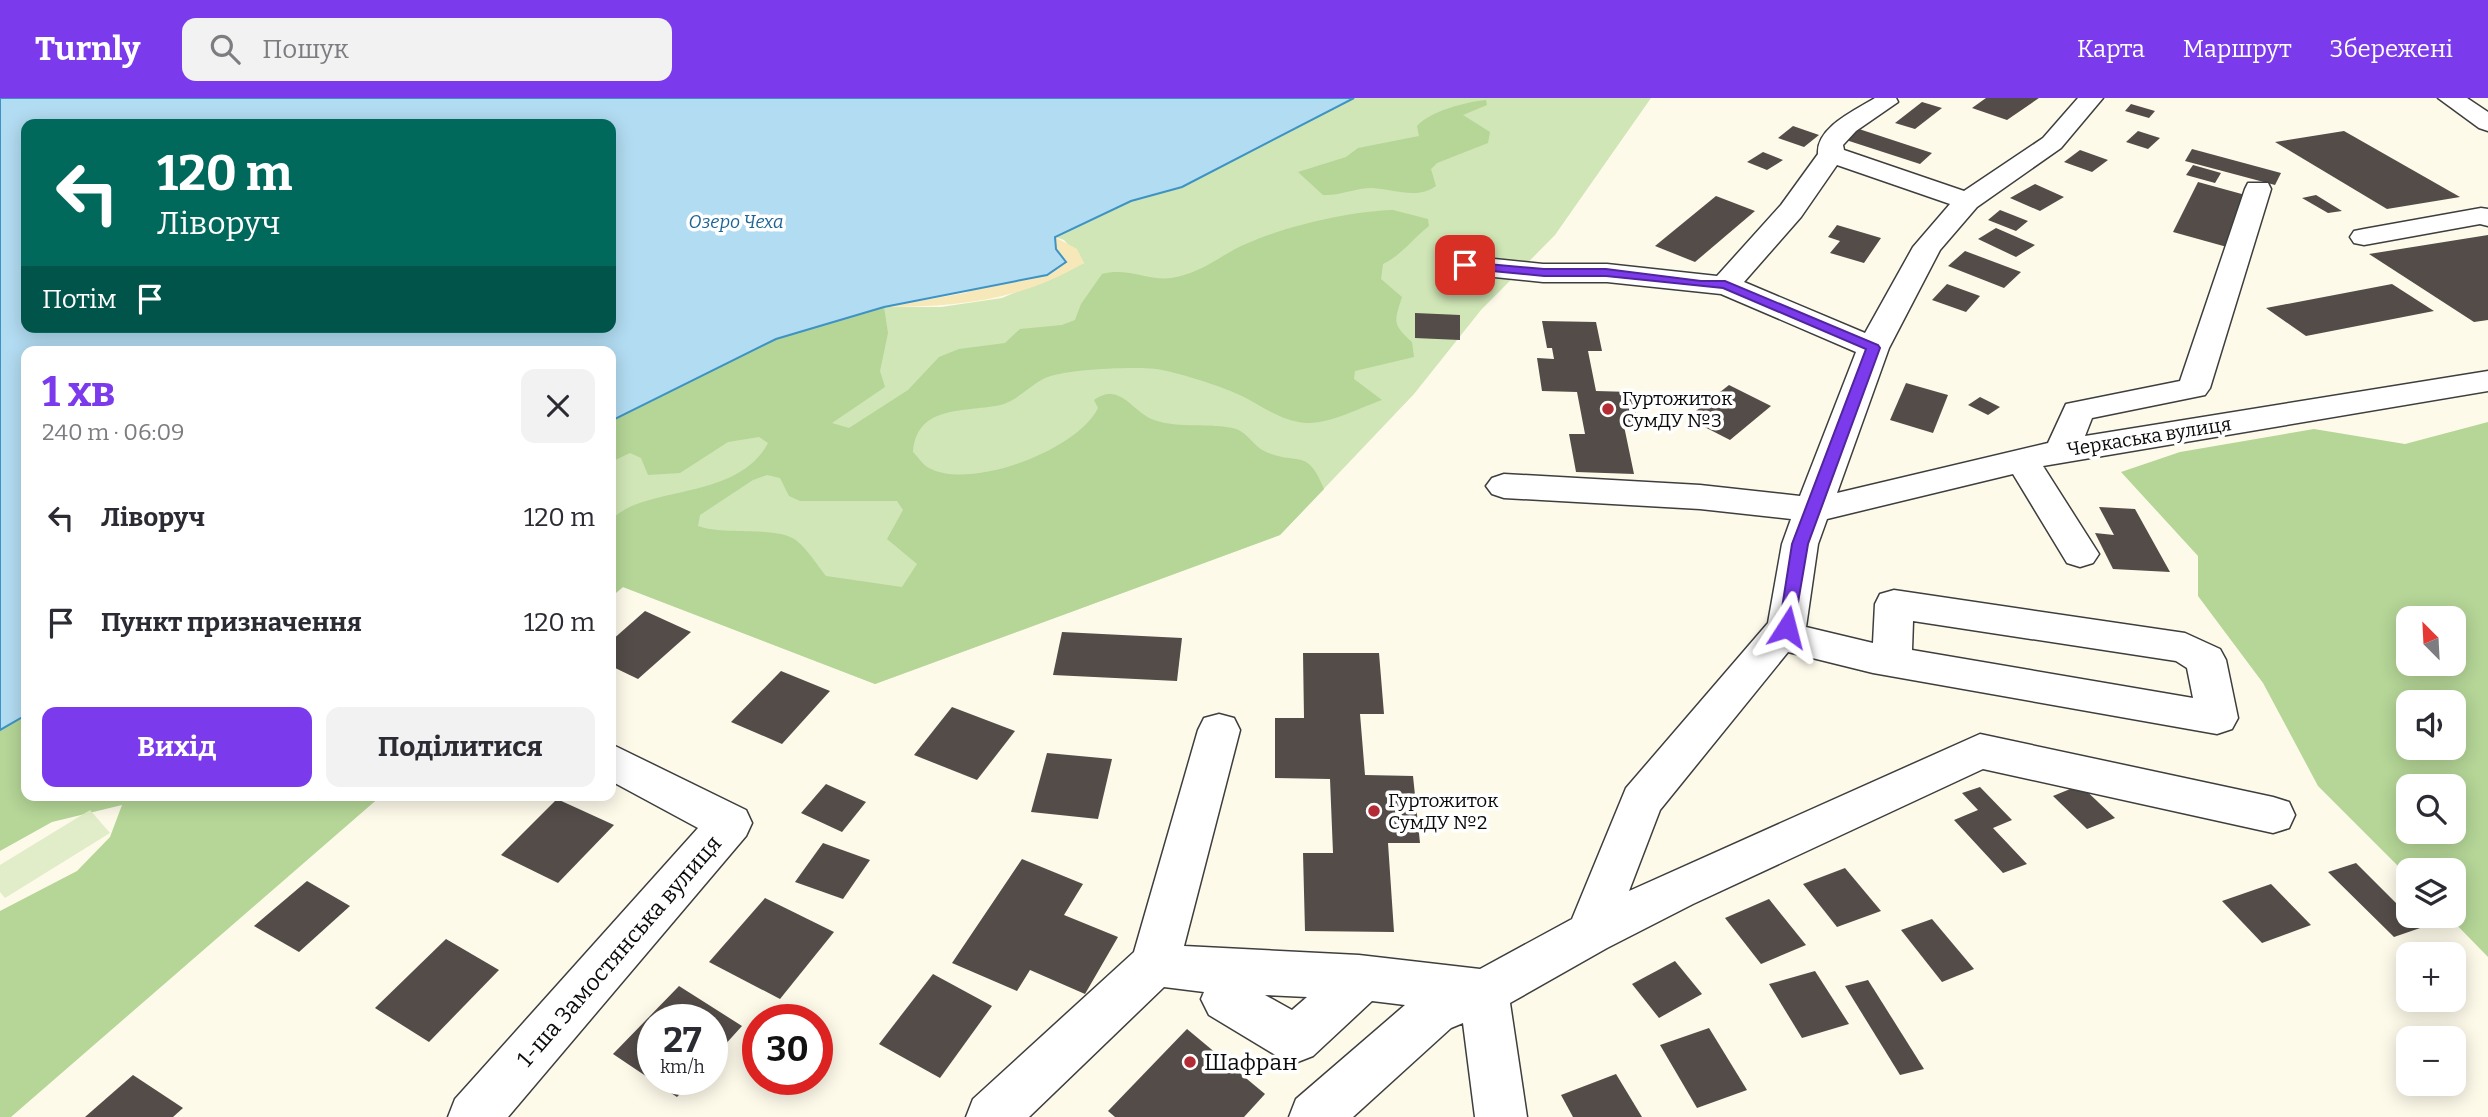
<!DOCTYPE html>
<html lang="uk">
<head>
<meta charset="utf-8">
<style>
	:root { --surface:#fff; --page:#f2f2f3; --text:#2b2b33; --muted:#7c7c81; --accent:#7c3aed }
	body { margin:0; font-family:Bitter,serif; background:var(--page); color:var(--text); height:100vh; display:flex; flex-direction:column; font-size:26px; white-space:nowrap }
	* { box-sizing:border-box; margin:0 }
	p { font-size:23px; color:var(--muted) }
	.icon { flex:none; width:38px; height:38px; fill:none; stroke:currentColor; stroke-width:2; stroke-linecap:round; stroke-linejoin:round }
	.map { position:relative; flex:1; overflow:hidden }
	.details { position:absolute; left:21px; top:248px; width:595px; height:455px; display:flex; flex-direction:column; background:var(--surface); border-radius:14px; box-shadow:0 4px 18px #0003 }
	.details>* { flex:none }
	.banner { position:absolute; left:21px; top:21px; width:595px; height:214px; border-radius:14px; box-shadow:0 4px 18px #0003; background:#00695c; color:#fff; overflow:hidden }
	.needle { width:46px; rotate:336deg }
	.tools { position:absolute; left:2396px; top:508px; display:grid; gap:14px }
	.tools a { display:grid; place-items:center; width:70px; height:70px; border-radius:14px; background:var(--surface); box-shadow:0 4px 18px #0003; font-size:35px }
	.speed { position:absolute; left:637px; top:906px; display:flex; gap:14px; font-size:35px; font-weight:700; text-align:center }
	.speed>* { display:grid; place-content:center; width:91px; height:91px; border-radius:50%; background:var(--surface); box-shadow:0 4px 18px #0003; line-height:1 }
	.speed small { font-size:18px; font-weight:400 }
	.speed .limit { border:10px solid #d22; background:#fff; color:#111 }
	.pin { position:absolute; display:grid; place-items:center; width:60px; height:60px; color:#fff; margin:-30px; border-radius:14px; box-shadow:0 4px 10px #0006 }
	.me { position:absolute; width:77px; margin:-38px; rotate:9deg; stroke-linejoin:round; filter:drop-shadow(0 0 5px #0008) }
	.turn { display:flex; align-items:center; gap:24px; height:147px; padding:0 21px; font-size:32px }
	.turn .icon { width:91px; height:91px; stroke-width:2.5 }
	.turn b { display:block; font-size:49px; line-height:60px }
	.then { display:flex; align-items:center; height:66px; padding:0 21px; background:#0003; gap:14px; font-size:26px }
	.round { display:grid; place-items:center; flex:none; width:74px; height:74px; border-radius:14px; background:var(--page) }
	.summary { display:flex; align-items:center; justify-content:space-between; height:119px; padding:0 21px }
	h1 { font-size:42px; font-weight:700; line-height:52px; color:var(--accent) }
	.cta { display:flex; gap:14px; margin-top:auto; padding:14px 21px }
	.cta a { flex:1; height:80px; border-radius:14px; background:var(--accent); color:#fff; font-size:28px; font-weight:700; line-height:80px; text-align:center }
	.cta a+a { background:var(--page); color:var(--text) }
	ul { padding:0; list-style:none }
	li { display:flex; align-items:center; gap:21px; height:105px; padding:0 21px }
	li div { flex:1 }
	li b { display:block; font-size:26px }
	li em { font-style:normal }
	header { display:flex; align-items:center; gap:42px; box-sizing:border-box; height:98px; padding:0 35px; background:var(--accent); color:#fff }
	header strong { font-size:33px }
	nav { display:flex; gap:38px; margin-inline-start:auto; font-size:24px }
	.search { width:490px; height:63px; background:var(--page); display:flex; align-items:center; gap:18px; box-sizing:border-box; padding:0 24px; border-radius:14px; color:var(--muted); font-size:26px }
	.map>svg:first-child { display:block }
</style>
</head>
<body>
<header>
<strong>Turnly</strong>
<div class="search"><svg class="icon" aria-label="search" viewBox="0 0 24 24"><circle cx="10" cy="10" r="6"/><path d="M15 15l6 6"/></svg>Пошук</div>
<nav><a>Карта</a><a>Маршрут</a><a>Збережені</a></nav>
</header>
<div class="map">
<svg width="2488" height="1019" viewBox="0 0 2488 1019">
	<rect width="100%" height="100%" fill="#fefaea"/>
	<!-- green -->
	<polygon fill="#d0e6b6" points="1354,0 1651,0 1555,137 1481,212 1414,296 1280,437 875,586 623,489 611,499 611,323 776,241 884,209 941,209 1002,200 1084,165 1064,142 1055,139 1131,103 1182,89"/>
	<!-- forest -->
	<g fill="#b5d697" fill-rule="evenodd">
		<path d="M 1486,2 L 1487,7 L 1463,17 L 1490,34 L 1488,45 L 1437,65 L 1431,71 L 1436,88 C 1417,102 1393,91 1372,90 C 1355,90 1340,98 1323,97 L 1298,74 L 1346,59 L 1358,50 L 1419,38 L 1417,28 C 1430,13 1466,4 1486,2 Z"/>
		<path d="M 1393,112 L 1428,121 L 1429,128 C 1411,142 1403,156 1383,166 L 1381,181 L 1402,199 C 1394,224 1392,226 1412,244 L 1414,259 L 1355,273 L 1354,281 L 1382,302 C 1359,310 1330,326 1306,325 C 1282,323 1263,309 1242,298 C 1227,290 1174,273 1156,271 C 1135,268 1063,271 1045,280 C 1027,289 1016,305 995,308 C 958,314 917,309 913,354 C 918,359 923,367 929,370 C 970,393 1078,352 1098,310 L 1094,302 C 1120,283 1132,314 1154,322 C 1179,331 1210,324 1236,331 C 1247,334 1254,349 1266,354 C 1299,368 1307,349 1324,391 L 1280,437 L 875,586 L 623,489 L 611,499 L 611,421 C 618,416 626,410 634,407 C 678,390 743,392 768,345 L 759,339 L 728,344 L 680,375 L 648,377 L 641,360 L 630,355 L 611,364 L 611,323 L 776,241 L 884,209 L 888,235 L 880,273 L 885,289 L 832,325 L 849,330 L 908,292 L 939,259 L 959,251 L 1005,245 L 1020,231 L 1062,227 L 1075,222 L 1081,206 L 1102,176 C 1128,169 1148,183 1171,180 C 1206,174 1219,157 1248,145 C 1286,128 1352,113 1393,112 ZM 767,377 L 780,380 L 789,398 L 800,403 L 897,403 L 903,412 L 887,441 L 917,466 L 902,489 L 826,478 C 817,467 808,452 797,443 C 777,427 724,438 698,428 L 700,417 L 753,382 Z"/>
		<path d="M 2488,324 L 2488,859 L 2447,817 L 2454,817 L 2454,772 L 2408,772 L 2408,778 L 2318,688 L 2263,585 L 2198,498 L 2198,458 L 2121,374 L 2180,354 L 2314,331 L 2405,346 ZM 2408,520 L 2454,520 L 2454,565 L 2408,565 ZM 2408,604 L 2454,604 L 2454,649 L 2408,649 ZM 2408,688 L 2454,688 L 2454,733 L 2408,733 Z"/>
		<polygon points="26,617 26,698 381,698 11,1019 0,1019 0,813 77,773 110,739 122,707 52,724 0,753 0,632"/>
	</g>
	<!-- sand -->
	<path fill="#f7e8b9" d="M 1055,139 L 1077,151 L 1084,165 C 1019,203 958,209 884,209 L 965,195 L 1056,151 Z"/>
	<!-- pitch -->
	<polygon fill="#e1edc8" points="90,712 110,735 5,800 0,794 0,767"/>
	<!-- water -->
	<path fill="#b2dcf2" stroke="#3d93c5" stroke-width="2" fill-rule="evenodd" d="M 0,0 L 1354,0 L 1182,89 L 1131,103 L 1055,139 L 1056,151 L 1066,164 L 1047,177 L 884,209 L 776,241 L 611,323 L 611,254 L 26,254 L 26,617 L 0,632 ZM 26,26 L 611,26 L 611,229 L 26,229 Z"/>
	<!-- building -->
	<g fill="#534c48">
		<polygon points="1986,0 2039,0 2007,22 1972,10"/>
		<polygon points="1922,4 1942,10 1915,31 1895,25"/>
		<polygon points="2131,6 2155,13 2149,20 2125,13"/>
		<polygon points="1793,28 1819,37 1804,49 1778,40"/>
		<polygon points="1859,31 1932,55 1920,66 1846,42"/>
		<polygon points="2138,33 2160,40 2148,51 2126,44"/>
		<polygon points="2344,33 2460,99 2387,111 2275,44"/>
		<polygon points="2192,51 2281,75 2275,87 2185,63"/>
		<polygon points="2080,52 2108,62 2092,74 2064,64"/>
		<polygon points="1763,54 1783,62 1767,72 1747,64"/>
		<polygon points="2193,67 2221,75 2215,85 2186,77"/>
		<polygon points="2198,84 2249,98 2227,149 2173,134"/>
		<polygon points="2035,86 2064,99 2040,113 2010,100"/>
		<polygon points="2316,97 2342,113 2328,115 2302,100"/>
		<polygon points="1716,98 1755,113 1695,164 1655,148"/>
		<polygon points="2000,112 2028,123 2016,133 1988,122"/>
		<polygon points="1837,127 1881,140 1864,165 1830,155 1840,143 1828,139"/>
		<polygon points="1996,130 2035,147 2016,159 1978,141"/>
		<polygon points="2488,137 2488,222 2474,224 2369,156"/>
		<polygon points="1965,153 2021,174 2004,190 1948,168"/>
		<polygon points="1947,186 1980,198 1966,214 1932,202"/>
		<polygon points="2392,186 2434,213 2306,238 2266,210"/>
		<polygon points="1415,215 1460,217 1460,242 1415,240"/>
		<polygon points="1542,223 1596,224 1602,253 1588,253 1596,293 1631,294 1639,329 1624,328 1634,376 1576,374 1569,336 1585,336 1577,294 1542,293 1537,260 1554,261 1552,250 1547,250"/>
		<polygon points="1906,285 1948,297 1933,335 1890,322"/>
		<polygon points="1729,287 1771,308 1730,342 1687,320"/>
		<polygon points="1980,299 2000,309 1988,317 1968,307"/>
		<polygon points="2099,409 2135,411 2170,474 2113,471 2095,435 2114,437"/>
		<polygon points="645,513 691,534 638,581 611,568 611,543"/>
		<polygon points="1062,534 1182,540 1177,583 1053,577"/>
		<polygon points="1303,555 1379,555 1384,616 1360,616 1365,677 1413,678 1420,745 1388,745 1394,834 1305,833 1303,755 1333,755 1330,681 1275,680 1275,620 1304,620"/>
		<polygon points="781,573 830,593 782,646 731,624"/>
		<polygon points="952,609 1015,633 977,682 914,657"/>
		<polygon points="1047,655 1112,661 1098,721 1031,714"/>
		<polygon points="826,686 866,704 842,734 801,715"/>
		<polygon points="2080,687 2115,720 2087,731 2053,698"/>
		<polygon points="1980,689 2012,722 1993,730 2027,766 2003,775 1954,722 1978,712 1962,695"/>
		<polygon points="557,701 614,727 558,785 501,757"/>
		<polygon points="823,745 870,762 843,801 795,784"/>
		<polygon points="1022,761 1083,786 1064,817 1118,839 1085,896 1030,872 1017,893 952,865"/>
		<polygon points="2356,765 2408,817 2423,829 2394,839 2328,774"/>
		<polygon points="1845,770 1881,813 1837,829 1803,786"/>
		<polygon points="307,783 350,808 299,854 254,828"/>
		<polygon points="2271,786 2311,827 2262,845 2222,803"/>
		<polygon points="765,800 834,834 780,901 709,864"/>
		<polygon points="1769,801 1806,847 1761,866 1725,820"/>
		<polygon points="1932,821 1974,871 1942,884 1901,832"/>
		<polygon points="446,841 499,872 429,944 375,910"/>
		<polygon points="1675,863 1702,896 1659,920 1632,886"/>
		<polygon points="1815,873 1849,926 1802,940 1769,886"/>
		<polygon points="933,876 992,908 940,980 879,946"/>
		<polygon points="1868,882 1924,971 1900,977 1845,888"/>
		<polygon points="679,888 742,928 712,961 712,922 653,922 653,982 693,982 677,999 613,956"/>
		<polygon points="1709,930 1747,992 1697,1010 1660,947"/>
		<polygon points="1187,931 1265,996 1244,1019 1115,1019 1108,1013"/>
		<polygon points="1616,976 1642,1019 1573,1019 1561,997"/>
		<polygon points="133,977 183,1010 173,1019 85,1019"/>
	</g>
	<g fill="none" stroke-linecap="round" stroke-linejoin="round">
		<!-- minor casing -->
		<g stroke="#3e3e3e" stroke-width="3">
			<g id="minor">
				<path d="M 1875,0 L 1896,0 L 1898,4 L 1856,33 L 1843,47 L 1844,52 L 1964,93 L 2043,40 L 2078,0 L 2103,0 L 2061,50 L 1977,109 L 1940,152 L 1889,250 L 1837,395 L 2048,345 L 2066,306 L 2180,283 L 2245,91 L 2248,85 L 2268,85 L 2271,91 L 2210,290 L 2205,297 L 2092,320 L 2085,338 L 2488,273 L 2488,293 L 2043,368 L 2099,456 L 2093,465 L 2080,469 L 2067,465 L 2013,376 L 1827,421 L 1818,446 L 1806,529 L 1873,545 L 1875,506 L 1880,496 L 1894,492 L 2185,535 L 2220,551 L 2226,562 L 2238,620 L 2232,631 L 2217,636 L 1873,575 L 1788,554 L 1660,712 L 1629,793 L 1980,636 L 2273,699 L 2289,704 L 2295,717 L 2289,730 L 2273,735 L 1983,671 L 1693,806 L 1607,850 L 1510,905 L 1527,1019 L 1475,1019 L 1463,925 L 1451,930 L 1353,1019 L 1289,1019 L 1296,1001 L 1405,907 L 1372,903 L 1313,958 L 1295,965 L 1277,958 L 1209,917 L 1201,901 L 1204,894 L 1164,889 L 1029,1019 L 966,1019 L 973,1001 L 1134,854 L 1198,632 L 1204,620 L 1219,616 L 1234,620 L 1240,632 L 1184,848 L 1359,857 L 1480,871 L 1572,821 L 1626,690 L 1768,525 L 1782,446 L 1791,421 L 1700,411 L 1504,400 L 1492,396 L 1486,388 L 1492,380 L 1504,376 L 1700,387 L 1800,398 L 1856,254 L 1721,196 L 1607,184 L 1543,184 L 1465,176 L 1455,173 L 1450,167 L 1455,161 L 1465,158 L 1543,166 L 1607,166 L 1717,178 L 1781,107 L 1818,56 C 1816,29 1856,12 1875,0 ZM 1837,67 L 1950,106 L 1913,149 L 1865,235 L 1744,184 L 1801,119 ZM 1913,523 L 2176,563 L 2187,570 L 2193,600 L 1912,552 ZM 1265,897 L 1307,899 L 1292,912 Z"/>
				<polygon points="2438,0 2467,0 2488,14 2488,33 2479,30"/>
				<polygon points="2481,110 2488,111 2488,128 2480,126 2364,147 2354,145 2350,139 2354,133 2364,131"/>
				<polygon points="611,646 746,712 752,725 746,738 508,1019 448,1019 455,1001 698,730 611,683"/>
			</g>
		</g>
		<!-- minor -->
		<use href="#minor" fill="#fff" fill-rule="evenodd"/>
	</g>
	<!-- route -->
	<polygon fill="#7c3aed" stroke="#51269a" stroke-width="2" points="1465,164 1544,171 1606,171 1701,183 1725,183 1878,247 1880,250 1808,446 1793,534 1782,534 1779,529 1792,446 1866,251 1723,190 1606,178 1544,178 1461,170 1459,167"/>
	<!-- markers -->
	<g fill="#b32b35" stroke="#fff" stroke-width="2.5">
		<circle cx="1608" cy="311" r="7"/>
		<circle cx="1374" cy="713" r="7"/>
		<circle cx="1190" cy="964" r="7"/>
	</g>
	<g text-anchor="middle" stroke-width="7" stroke-linejoin="round" paint-order="stroke">
		<!-- far-water labels -->
		<g font-size="18" font-style="italic" fill="#1c6395" stroke="#fff">
			<text x="736" y="130">Озеро Чеха</text>
		</g>
		<!-- poi labels -->
		<g font-size="19" fill="#0b0b0b" stroke="#fff" text-anchor="start">
			<text x="1622" y="307">Гуртожиток<tspan x="1622" dy="22">СумДУ №3</tspan></text>
			<text x="1388" y="709">Гуртожиток<tspan x="1388" dy="22">СумДУ №2</tspan></text>
		</g>
		<!-- street labels -->
		<g font-size="19" fill="#0b0b0b" stroke="#fff">
			<text transform="translate(2149 338) rotate(-9)" y="7">Черкаська вулиця</text>
		</g>
		<!-- near-street labels -->
		<g font-size="23" fill="#0b0b0b" stroke="#fff">
			<text transform="translate(619 853) rotate(-49)" y="8">1-ша Замостянська вулиця</text>
		</g>
		<!-- near-poi labels -->
		<g font-size="23" fill="#0b0b0b" stroke="#fff" text-anchor="start">
			<text x="1204" y="972">Шафран</text>
		</g>
	</g>
</svg>
<div class="tools">
<a><svg class="needle" viewBox="-14 -14 28 28"><path d="M0-13l5 13h-10z" fill="#e53935"/><path d="M0 13l5-13h-10z" fill="#7c7c81"/></svg></a>
<a><svg class="icon" aria-label="sound" viewBox="0 0 24 24"><path d="M4 9h4l5-4v14l-5-4H4zM17 9q2 3 0 6"/></svg></a>
<a><svg class="icon" aria-label="search" viewBox="0 0 24 24"><circle cx="10" cy="10" r="6"/><path d="M15 15l6 6"/></svg></a>
<a><svg class="icon" aria-label="layers" viewBox="0 0 24 24"><path d="M12 4l9 5-9 5-9-5zM3 14l9 5 9-5"/></svg></a>
<a>+</a>
<a>−</a>
</div>
<div class="speed"><div>27<small>km/h</small></div><div class="limit">30</div></div>
<div class="pin" style="left:1465px;top:167px;background:#d93025"><svg class="icon" aria-label="arrive" viewBox="0 0 24 24"><path d="M6 21V4h12l-3 4 3 4H6"/></svg></div>
<svg class="me" style="left:1787px;top:529px" viewBox="-20 -20 40 40"><path d="M0-17L14 15 0 8-14 15z" fill="#7c3aed" stroke="#fff" stroke-width="4"/></svg>
<div class="banner">
<div class="turn"><svg class="icon" aria-label="left" viewBox="0 0 24 24"><path d="M17 20v-9H6M10 6l-5 5 5 5"/></svg><div><b>120 m</b>Ліворуч</div></div>
<div class="then">Потім<svg class="icon" aria-label="arrive" viewBox="0 0 24 24"><path d="M6 21V4h12l-3 4 3 4H6"/></svg></div>
</div>
<section class="details">
<div class="summary"><div><h1>1 хв</h1><p>240 m · 06:09</p></div><a class="round"><svg class="icon" aria-label="close" viewBox="0 0 24 24"><path d="M6 6l12 12M18 6L6 18"/></svg></a></div>
<ul>
<li><svg class="icon" aria-label="left" viewBox="0 0 24 24"><path d="M17 20v-9H6M10 6l-5 5 5 5"/></svg><div><b>Ліворуч</b></div><em>120 m</em></li>
<li><svg class="icon" aria-label="arrive" viewBox="0 0 24 24"><path d="M6 21V4h12l-3 4 3 4H6"/></svg><div><b>Пункт призначення</b></div><em>120 m</em></li>
</ul>
<div class="cta"><a>Вихід</a><a>Поділитися</a></div>
</section>
</div>
</body>
</html>
